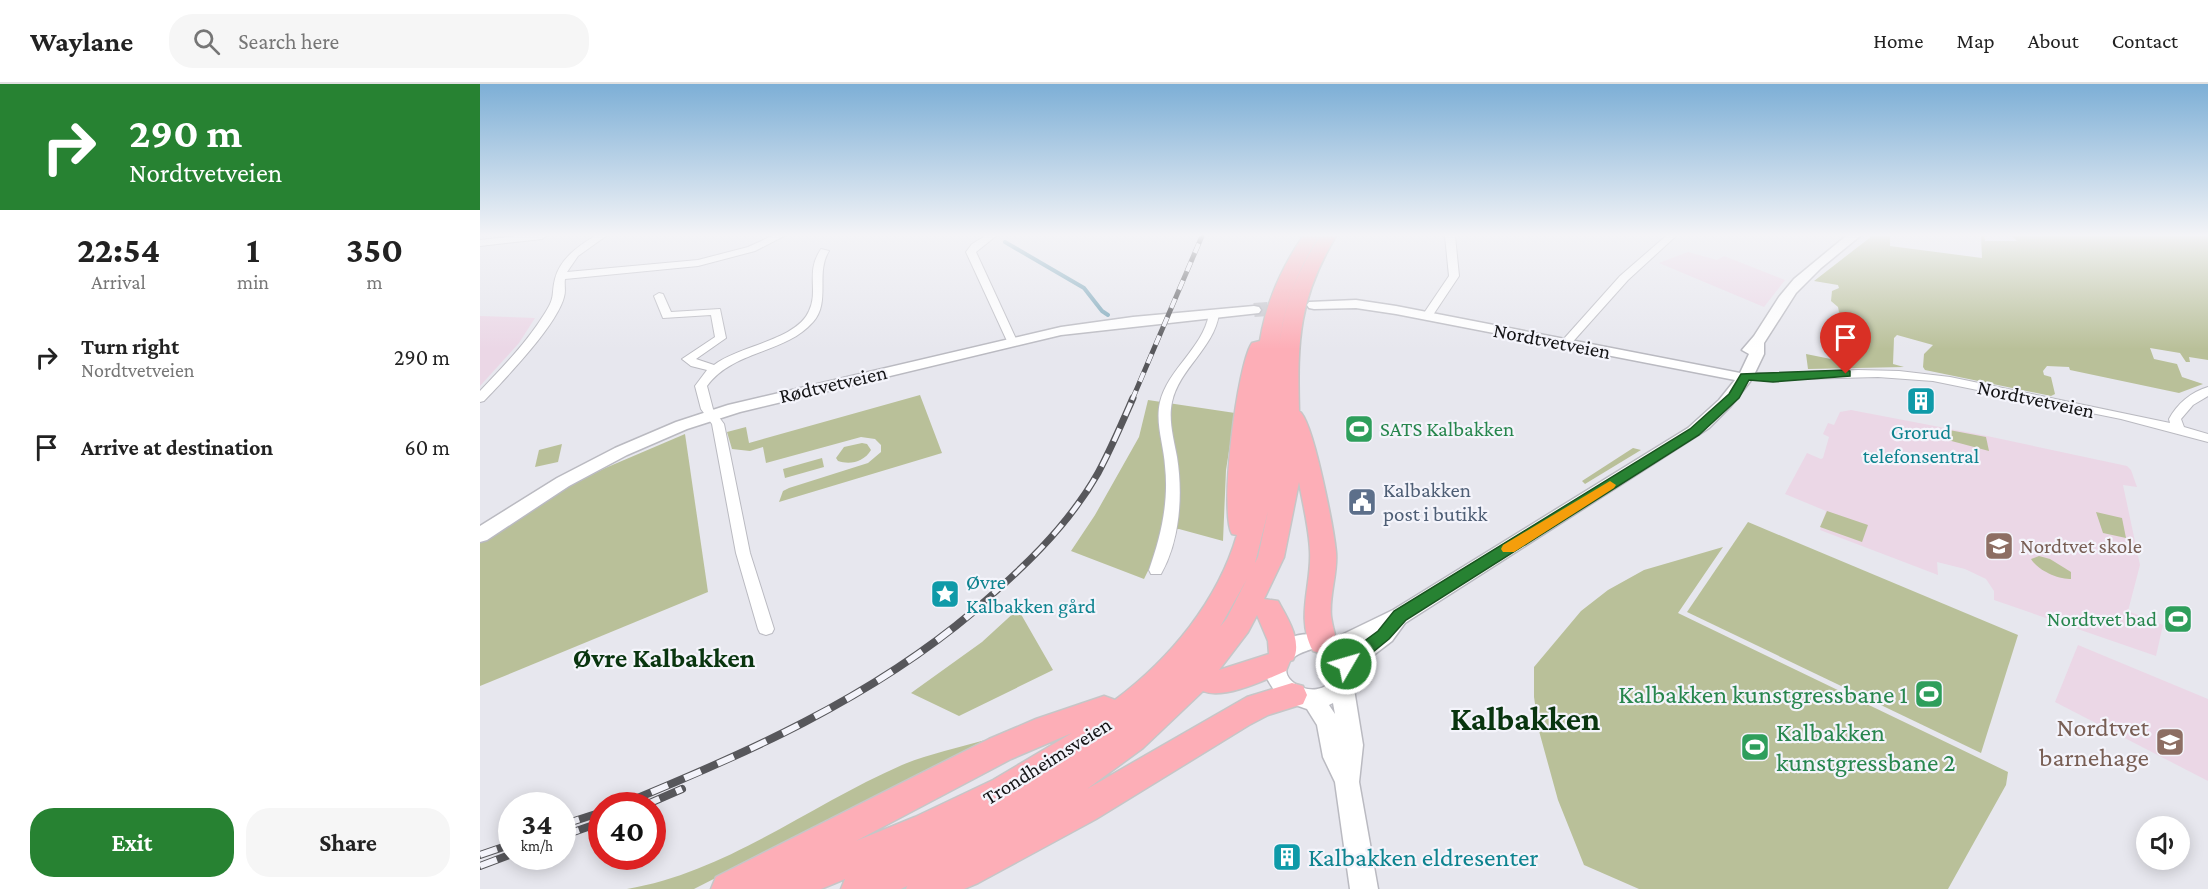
<!DOCTYPE html>
<html lang="en">
<head>
<meta charset="utf-8">
<style>
	:root { --surface:#fff; --page:#f6f6f6; --text:#222; --muted:#767676; --line:#e0e0e0; --accent:#278232 }
	body { margin:0; font-family:"Crimson Pro",serif; background:var(--page); color:var(--text); height:100vh; display:flex; flex-direction:column; font-size:22px; white-space:nowrap }
	* { box-sizing:border-box; margin:0 }
	p { font-size:20px; color:var(--muted) }
	.icon { flex:none; width:33px; height:33px; fill:none; stroke:currentColor; stroke-width:2; stroke-linecap:round; stroke-linejoin:round }
	.map { position:relative; flex:1; overflow:hidden }
	.panel { display:flex; flex-direction:column; background:var(--surface); width:480px }
	.panel>* { flex:none }
	.hud { background:#278232; color:#fff; overflow:hidden }
	.buttons { position:absolute; left:1656px; top:732px; display:grid; gap:12px }
	.buttons a { display:grid; place-items:center; width:54px; height:54px; border-radius:50%; background:var(--surface); box-shadow:0 3px 15px #0003; font-size:30px }
	.speed { position:absolute; left:18px; top:708px; display:flex; gap:12px; font-size:30px; font-weight:700; text-align:center }
	.speed>* { display:grid; place-content:center; width:78px; height:78px; border-radius:50%; background:var(--surface); box-shadow:0 3px 15px #0003; line-height:1 }
	.speed small { font-size:15px; font-weight:400 }
	.speed .limit { border:9px solid #d22; background:#fff; color:#111 }
	.pin { position:absolute; display:grid; place-items:center; width:51px; height:51px; color:#fff; margin:-62px -26px; border-radius:50% 50% 50% 0; rotate:-45deg; box-shadow:0 0 6px #0007 }
	.pin .icon { rotate:45deg }
	.me { position:absolute; width:66px; margin:-33px; rotate:52deg; stroke-linejoin:round; filter:drop-shadow(0 0 4px #0008) }
	.turn { display:flex; align-items:center; gap:21px; height:126px; padding:0 30px; font-size:27px }
	.turn .icon { width:78px; height:78px; stroke-width:2.5 }
	.turn b { display:block; font-size:42px; line-height:51px }
	.eta { display:flex; justify-content:space-evenly; align-items:center; height:102px; text-align:center }
	.eta b { font-size:36px; font-weight:700; line-height:42px }
	.action { display:flex; gap:12px; margin-top:auto; padding:12px 30px }
	.action a { flex:1; height:69px; border-radius:24px; background:var(--accent); color:#fff; font-size:24px; font-weight:700; line-height:69px; text-align:center }
	.action a+a { background:var(--page); color:var(--text) }
	ul { padding:0; list-style:none }
	li { display:flex; align-items:center; gap:18px; height:90px; padding:0 30px }
	li div { flex:1 }
	li b { display:block; font-size:22px }
	li em { font-style:normal }
	header { display:flex; align-items:center; gap:36px; box-sizing:border-box; height:84px; padding:0 30px; background:var(--surface); border-bottom:2px solid var(--line) }
	header strong { font-size:28px }
	nav { display:flex; gap:33px; margin-inline-start:auto; font-size:21px }
	.search { width:420px; height:54px; background:var(--page); display:flex; align-items:center; gap:15px; box-sizing:border-box; padding:0 21px; border-radius:24px; color:var(--muted); font-size:22px }
	main { display:flex; flex:1; min-height:0 }
	.map>svg:first-child { display:block }
</style>
</head>
<body>
<header>
<strong>Waylane</strong>
<div class="search"><svg class="icon" aria-label="search" viewBox="0 0 24 24"><circle cx="10" cy="10" r="6"/><path d="M15 15l6 6"/></svg>Search here</div>
<nav><a>Home</a><a>Map</a><a>About</a><a>Contact</a></nav>
</header>
<main>
<section class="panel">
<div class="hud">
<div class="turn"><svg class="icon" aria-label="right" viewBox="0 0 24 24"><path d="M7 20v-9h11M14 6l5 5-5 5"/></svg><div><b>290 m</b>Nordtvetveien</div></div>
</div>
<div class="eta">
<div><b>22:54</b><p>Arrival</p></div>
<div><b>1</b><p>min</p></div>
<div><b>350</b><p>m</p></div>
</div>
<ul>
<li><svg class="icon" aria-label="right" viewBox="0 0 24 24"><path d="M7 20v-9h11M14 6l5 5-5 5"/></svg><div><b>Turn right</b><p>Nordtvetveien</p></div><em>290 m</em></li>
<li><svg class="icon" aria-label="arrive" viewBox="0 0 24 24"><path d="M6 21V4h12l-3 4 3 4H6"/></svg><div><b>Arrive at destination</b></div><em>60 m</em></li>
</ul>
<div class="action"><a>Exit</a><a>Share</a></div>
</section>
<div class="map">
<svg width="1728" height="805" viewBox="0 0 1728 805">
	<rect width="100%" height="100%" fill="#e7e7ee"/>
	<!-- education -->
	<g fill="#ebd7e6">
		<polygon points="1208,168 1237,176 1244,172 1305,196 1284,223 1179,179"/>
		<polygon points="0,232 55,234 39,259 0,302"/>
		<polygon points="1371,326 1507,352 1647,382 1651,386 1657,403 1643,401 1660,481 1648,527 1683,541 1676,572 1514,516 1514,507 1506,495 1485,485 1457,478 1458,491 1340,446 1346,427 1305,410 1327,369 1341,375 1343,374 1349,353 1343,350 1348,339 1354,341 1360,328"/>
		<polygon points="1598,561 1728,615 1728,697 1575,618"/>
	</g>
	<!-- green -->
	<g fill="#b9c099">
		<polygon points="1392,152 1410,152 1410,162 1502,174 1501,152 1504,152 1505,157 1537,157 1532,152 1728,152 1728,276 1709,273 1710,278 1706,278 1700,269 1670,264 1674,275 1697,280 1702,293 1723,300 1699,309 1590,286 1589,283 1567,282 1563,287 1564,291 1571,293 1575,310 1571,312 1445,286 1443,283 1444,270 1453,261 1417,251 1414,254 1413,280 1424,283 1328,285 1326,270 1351,275 1356,232 1359,228 1358,223 1351,217 1352,207 1359,204 1358,201 1334,197"/>
		<polygon points="440,311 462,369 299,418 303,407 309,404 388,379 401,368 401,361 395,355 381,353 286,379 283,363 270,367 252,365 247,348 266,343 269,359"/>
		<polygon points="668,316 755,329 746,386 743,457 699,445 688,446 664,495 591,467 615,431 659,353"/>
		<polygon points="1464,345 1506,353 1509,367 1464,355"/>
		<polygon points="205,350 228,508 0,602 0,459 85,405 123,385"/>
		<path d="M 382,359 L 387,360 L 391,366 C 384,378 370,381 358,377 L 356,374 L 364,363 Z"/>
		<polygon points="82,360 78,378 55,383 59,366"/>
		<polygon points="1153,364 1161,366 1105,400 1102,397"/>
		<polygon points="342,374 344,383 305,394 303,385"/>
		<polygon points="1347,427 1388,441 1382,458 1340,443"/>
		<polygon points="1616,428 1642,434 1646,454 1623,449"/>
		<polygon points="1268,438 1538,551 1501,669 1207,528"/>
		<polygon points="1243,463 1198,529 1528,688 1526,701 1468,805 1159,805 1104,781 1078,716 1059,647 1054,613 1054,583 1101,527 1128,506 1164,486"/>
		<path d="M 1559,472 L 1570,475 L 1591,488 L 1591,495 C 1579,496 1557,486 1551,475 Z"/>
		<polygon points="538,525 573,586 479,632 431,609 502,558"/>
		<path d="M 505,656 L 214,805 L 147,805 C 247,788 330,721 422,681 C 448,670 478,664 505,656 Z"/>
	</g>
	<g fill="none" stroke-linecap="round" stroke-linejoin="round">
		<!-- stream -->
		<polyline stroke="#7ca7ba" stroke-width="4" points="525,158 604,204 622,227 628,231"/>
		<!-- secondary-tunnel -->
		<polyline stroke="#c7c7cd" stroke-width="14" stroke-dasharray="14 7" stroke-linecap="butt" points="774,226 812,223"/>
		<!-- street casing -->
		<g stroke="#babac1" stroke-width="2">
			<g id="street">
				<polygon points="36,152 66,152 62,155 0,162 0,156"/>
				<path d="M 115,152 L 126,152 L 98,172 L 87,188 L 218,176 L 268,163 L 292,152 L 304,152 L 275,167 L 218,182 L 85,195 C 84,201 86,207 84,213 C 77,241 25,295 4,317 L 0,318 L 0,307 C 23,283 47,258 65,229 C 76,212 71,211 75,195 C 80,175 98,162 115,152 Z"/>
				<polygon points="505,152 516,152 496,168 537,257 536,259 532,260 527,257 486,168 492,160"/>
				<polygon points="965,152 975,152 979,192 951,234 947,235 942,232 969,192"/>
				<polygon points="1186,152 1196,152 1148,196 1089,262 1081,262 1081,258 1140,192"/>
				<path d="M 341,165 L 349,167 C 335,189 351,218 333,238 C 305,270 253,266 227,302 L 233,325 L 244,340 L 270,469 L 294,545 L 292,549 L 286,551 L 280,549 L 278,545 L 256,469 L 232,340 L 221,325 L 215,302 L 227,286 L 211,282 L 202,275 L 235,253 L 231,231 L 183,234 L 174,212 L 179,209 L 183,210 L 191,228 L 240,225 L 246,254 L 216,275 L 234,281 C 258,262 317,256 329,227 C 339,206 325,189 341,165 Z"/>
				<path d="M 734,227 L 739,230 C 734,264 699,285 692,318 C 688,336 694,356 697,373 C 703,410 700,457 681,490 L 671,490 L 669,486 C 681,452 689,418 685,382 C 684,362 675,339 680,318 C 688,285 723,264 729,230 Z"/>
				<path d="M 1378,286 L 1419,287 L 1470,293 L 1690,339 L 1689,335 C 1697,320 1711,308 1728,303 L 1728,312 L 1713,321 L 1701,335 L 1704,343 L 1728,350 L 1728,358 L 1641,335 L 1453,297 L 1398,293 L 1275,296 L 1254,295 L 1248,292 L 1254,289 L 1295,289 Z"/>
			</g>
		</g>
		<!-- secondary casing -->
		<g stroke="#babac1" stroke-width="3">
			<g id="secondary">
				<path d="M 1366,152 L 1380,152 L 1341,184 L 1316,209 L 1284,259 L 1284,270 L 1272,295 L 1250,323 L 1229,344 L 925,539 L 912,557 L 878,583 L 873,599 L 883,661 L 879,698 L 898,805 L 870,805 L 855,698 L 843,673 L 837,641 L 827,625 C 802,617 795,612 784,588 C 790,553 823,543 853,555 L 913,526 L 1208,344 L 1239,316 L 1255,296 L 916,230 L 876,224 L 834,225 L 829,224 L 827,221 L 829,218 L 876,216 L 916,222 L 1260,289 L 1269,270 L 1262,266 L 1274,252 L 1299,213 L 1314,195 ZM 832,565 C 842,568 853,574 856,585 C 846,633 766,584 832,565 ZM 853,619 L 855,630 L 849,621 Z"/>
				<polygon points="774,222 779,223 781,226 779,229 581,251 260,328 207,345 147,371 89,402 7,456 0,458 0,442 77,394 135,364 196,338 248,321 581,243 653,233"/>
			</g>
		</g>
		<!-- highway casing -->
		<g stroke="#c6c6c7" stroke-width="3">
			<path id="highway" d="M 823,152 L 839,152 C 817,188 803,222 799,264 C 804,220 816,190 840,152 L 856,152 C 819,214 817,256 819,327 C 833,334 854,447 856,468 C 858,489 849,511 851,532 C 852,541 855,550 857,559 L 853,567 L 843,570 L 833,567 C 815,534 832,501 830,467 C 829,444 823,421 819,398 L 804,473 L 784,515 L 798,517 C 807,533 823,558 813,576 L 810,577 L 806,587 C 785,596 743,616 723,607 L 663,664 L 607,705 L 767,613 L 812,599 L 823,602 L 827,611 L 823,620 L 788,631 L 769,641 L 616,735 L 498,799 L 484,805 L 426,805 L 427,802 L 421,805 L 361,805 L 365,795 L 341,805 L 231,805 L 236,793 L 509,655 L 556,635 L 624,612 L 635,616 C 690,575 738,517 757,451 L 752,450 C 739,429 757,281 772,259 L 780,257 C 786,218 801,185 823,152 ZM 788,427 L 778,473 L 775,479 ZM 767,495 L 747,534 L 740,543 ZM 777,531 L 788,557 L 789,570 L 739,586 L 768,548 ZM 592,649 L 513,696 L 435,733 L 376,757 L 531,675 Z"/>
		</g>
		<!-- street -->
		<use href="#street" fill="#fff" fill-rule="evenodd"/>
		<!-- secondary -->
		<use href="#secondary" fill="#fff" fill-rule="evenodd"/>
		<!-- highway -->
		<use href="#highway" fill="#fdaeb7" fill-rule="evenodd"/>
		<!-- rail-far2 casing -->
		<g stroke="#57575b" stroke-width="5">
			<polyline id="rail-far2" points="652,316 722,152"/>
		</g>
		<!-- rail-far1 casing -->
		<g stroke="#57575b" stroke-width="7">
			<path id="rail-far1" d="M 492,528 C 539,488 587,444 618,389 C 631,365 642,339 653,314"/>
		</g>
		<!-- rail casing -->
		<g stroke="#57575b" stroke-width="8">
			<g id="rail">
				<path d="M 138,722 C 263,671 390,615 494,527"/>
				<polyline points="163,722 202,705"/>
				<polyline points="82,741 122,728"/>
				<polyline points="82,752 122,738"/>
				<polyline points="0,771 32,760"/>
				<polyline points="0,782 32,770"/>
			</g>
		</g>
		<!-- rail-far2 -->
		<use href="#rail-far2" stroke="#f4f4fb" stroke-width="4" stroke-dasharray="10" stroke-linecap="butt"/>
		<!-- rail-far1 -->
		<use href="#rail-far1" stroke="#f4f4fb" stroke-width="4.5" stroke-dasharray="14" stroke-linecap="butt"/>
		<!-- rail -->
		<use href="#rail" stroke="#f4f4fb" stroke-width="6" stroke-dasharray="18" stroke-linecap="butt"/>
	</g>
	<!-- sky -->
	<linearGradient id="sky" x2="0" y2="1"><stop stop-color="#7dafd6"/><stop offset="0.57" stop-color="#f4f4f7"/><stop offset="1" stop-color="#f4f4f7" stop-opacity="0"/></linearGradient>
	<rect width="1728" height="265" fill="url(#sky)"/>
	<!-- route -->
	<polygon fill="#278232" stroke="#195420" stroke-width="1.5" points="1366,286 1370,287 1370,292 1293,298 1269,296 1259,314 1219,351 926,536 909,555 872,585 866,587 860,585 857,580 860,575 898,547 914,527 1210,345 1249,310 1261,290"/>
	<!-- slow -->
	<polygon fill="#f59e0b" points="1130,397 1136,401 1134,404 1034,468 1023,468 1021,465 1023,461"/>
	<!-- icons -->
	<defs>
		<g id="building-square" transform="scale(1.5)"><rect x="-9" y="-9" width="18" height="18" rx="4" fill="#0f9aa8" stroke="#f4f4fb"/><path d="M-4-6H4V6H1V3H-1V6H-4ZM-2.5-4.3h1.7v1.8h-1.7ZM.8-4.3h1.7v1.8H.8ZM-2.5-1h1.7V.8h-1.7ZM.8-1h1.7V.8H.8Z" fill="#fff"/></g>
		<g id="stadium-square" transform="scale(1.5)"><rect x="-9" y="-9" width="18" height="18" rx="4" fill="#2e9e5b" stroke="#f4f4fb"/><path d="M0-5a6.5 5 0 1 0 0 10a6.5 5 0 1 0 0-10ZM-3.5-1.8h7v3.6h-7Z" fill="#fff"/></g>
		<g id="civic-square" transform="scale(1.5)"><rect x="-9" y="-9" width="18" height="18" rx="4" fill="#5c6f8a" stroke="#f4f4fb"/><path d="M-.6-6.5H3V-4.5H.6V-3L4-1V1h2V6H-6V1h2V-1L-.6-3ZM-1.2 2.5V6h2.4V2.5Z" fill="#fff"/></g>
		<g id="school-square" transform="scale(1.5)"><rect x="-9" y="-9" width="18" height="18" rx="4" fill="#8d6e63" stroke="#f4f4fb"/><path d="M0-5L7-2L0 1L-7-2ZM-4 1L0 2.5L4 1V4Q0 6-4 4Z" fill="#fff"/></g>
		<g id="sight-square" transform="scale(1.5)"><rect x="-9" y="-9" width="18" height="18" rx="4" fill="#0f9aa8" stroke="#f4f4fb"/><path d="M0-6L1.8-2.2L6-1.7L2.9 1.2L3.7 5.4L0 3.3L-3.7 5.4L-2.9 1.2L-6-1.7L-1.8-2.2Z" fill="#fff"/></g>
	</defs>
	<g fill-rule="evenodd">
		<use href="#building-square" x="1441" y="317"/>
		<use href="#stadium-square" x="879" y="345"/>
		<use href="#civic-square" x="882" y="418"/>
		<use href="#school-square" x="1519" y="462"/>
		<use href="#sight-square" x="465" y="510"/>
		<use href="#stadium-square" x="1698" y="535"/>
		<use href="#stadium-square" x="1449" y="610"/>
		<use href="#school-square" x="1690" y="658"/>
		<use href="#stadium-square" x="1275" y="663"/>
		<use href="#building-square" x="807" y="773"/>
	</g>
	<g text-anchor="middle" stroke-width="4.5" stroke-linejoin="round" paint-order="stroke">
		<!-- street labels -->
		<g font-size="21" fill="#131315" stroke="#f4f4fb">
			<text transform="translate(1072 257) rotate(11)" y="7">Nordtvetveien</text>
			<text transform="translate(353 300) rotate(-13)" y="7">Rødtvetveien</text>
			<text transform="translate(1556 315) rotate(12)" y="7">Nordtvetveien</text>
			<text transform="translate(567 677) rotate(-32)" y="7">Trondheimsveien</text>
		</g>
		<!-- leisure labels -->
		<g font-size="21" fill="#27864d" stroke="#f4f4fb" text-anchor="start">
			<text x="900" y="352">SATS Kalbakken</text>
			<text x="1677" y="542" text-anchor="end">Nordtvet bad</text>
		</g>
		<!-- culture labels -->
		<g font-size="21" fill="#0d838f" stroke="#f4f4fb">
			<text x="1441" y="355">Grorud<tspan x="1441" dy="24">telefonsentral</tspan></text>
			<text x="486" y="505" text-anchor="start">Øvre<tspan x="486" dy="24">Kalbakken gård</tspan></text>
		</g>
		<!-- service labels -->
		<g font-size="21" fill="#4e5e75" stroke="#f4f4fb" text-anchor="start">
			<text x="903" y="413">Kalbakken<tspan x="903" dy="24">post i butikk</tspan></text>
		</g>
		<!-- education labels -->
		<g font-size="21" fill="#785e54" stroke="#f4f4fb" text-anchor="start">
			<text x="1540" y="469">Nordtvet skole</text>
		</g>
		<!-- near-leisure labels -->
		<g font-size="26" fill="#27864d" stroke="#f4f4fb" text-anchor="end">
			<text x="1428" y="619">Kalbakken kunstgressbane 1</text>
			<text x="1296" y="657" text-anchor="start">Kalbakken<tspan x="1296" dy="30">kunstgressbane 2</tspan></text>
		</g>
		<!-- near-education labels -->
		<g font-size="26" fill="#785e54" stroke="#f4f4fb" text-anchor="end">
			<text x="1669" y="652">Nordtvet<tspan x="1669" dy="30">barnehage</tspan></text>
		</g>
		<!-- near-culture labels -->
		<g font-size="26" fill="#0d838f" stroke="#f4f4fb" text-anchor="start">
			<text x="828" y="782">Kalbakken eldresenter</text>
		</g>
		<!-- near-neighbourhood labels -->
		<g font-size="27" font-weight="bold" fill="#09350f" stroke="#f4f4fb">
			<text x="184" y="583">Øvre Kalbakken</text>
		</g>
		<!-- near-district labels -->
		<g font-size="33" font-weight="bold" fill="#09350f" stroke="#f4f4fb">
			<text x="1045" y="646">Kalbakken</text>
		</g>
	</g>
</svg>
<div class="buttons">
<a><svg class="icon" aria-label="sound" viewBox="0 0 24 24"><path d="M4 9h4l5-4v14l-5-4H4zM17 9q2 3 0 6"/></svg></a>
</div>
<div class="speed"><div>34<small>km/h</small></div><div class="limit">40</div></div>
<div class="pin" style="left:1366px;top:290px;background:#d93025"><svg class="icon" aria-label="arrive" viewBox="0 0 24 24"><path d="M6 21V4h12l-3 4 3 4H6"/></svg></div>
<svg class="me" style="left:866px;top:580px" viewBox="-20 -20 40 40"><circle r="17" fill="#278232" stroke="#fff" stroke-width="3"/><path d="M0-11L8 9 0 5-8 9z" fill="#fff"/></svg>
</div>
</main>
</body>
</html>
